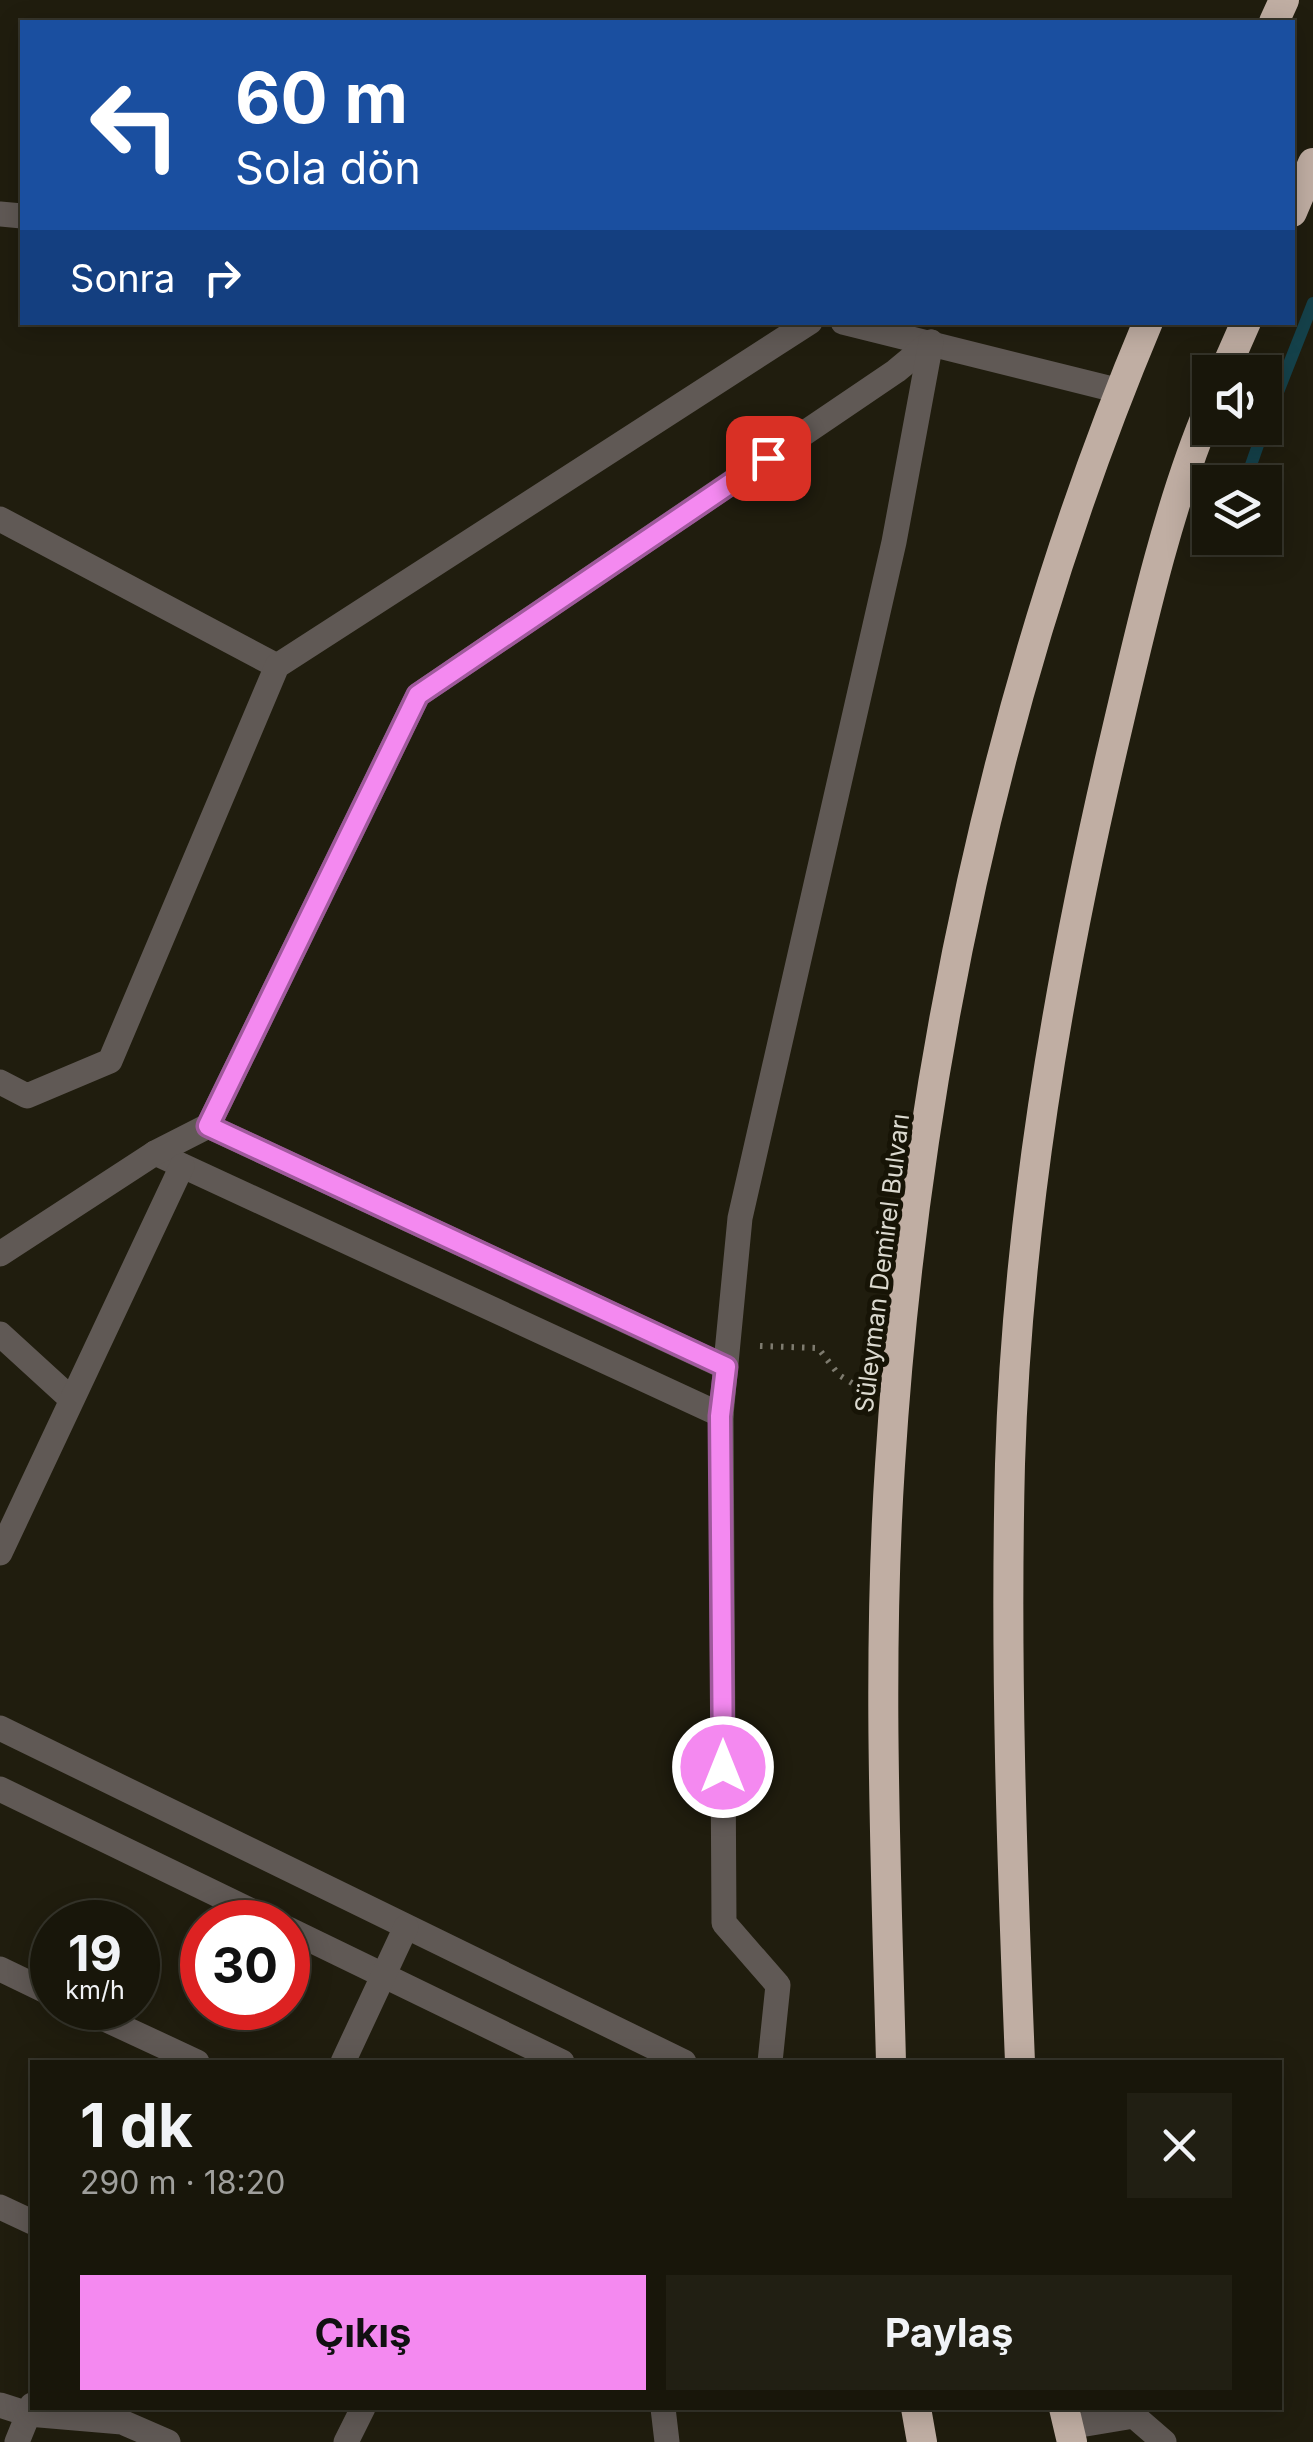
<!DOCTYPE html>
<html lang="tr">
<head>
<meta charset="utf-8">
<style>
	:root { --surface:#18160a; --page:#211f13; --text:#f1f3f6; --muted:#9f9f9c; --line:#36352b; --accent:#f489f0 }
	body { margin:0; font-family:Inter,sans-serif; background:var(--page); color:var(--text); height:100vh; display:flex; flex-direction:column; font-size:38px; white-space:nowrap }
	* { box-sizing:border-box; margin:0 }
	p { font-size:32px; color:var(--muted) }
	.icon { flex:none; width:55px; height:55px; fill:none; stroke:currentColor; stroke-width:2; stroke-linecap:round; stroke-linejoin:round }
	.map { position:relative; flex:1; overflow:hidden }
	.details { position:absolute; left:30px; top:2060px; width:1252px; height:350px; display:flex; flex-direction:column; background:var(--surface); border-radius:0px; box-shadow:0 5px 25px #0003,0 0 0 2px var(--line) }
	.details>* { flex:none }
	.top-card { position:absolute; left:20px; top:20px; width:1275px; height:305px; border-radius:0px; box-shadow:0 5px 25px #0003,0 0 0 2px var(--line); background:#1a4fa0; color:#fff; overflow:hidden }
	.buttons { position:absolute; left:1192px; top:355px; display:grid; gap:20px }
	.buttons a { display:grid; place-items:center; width:90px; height:90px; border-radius:0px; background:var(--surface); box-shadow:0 5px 25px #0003,0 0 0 2px var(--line); font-size:50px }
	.speed { position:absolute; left:30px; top:1900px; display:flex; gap:20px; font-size:50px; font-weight:700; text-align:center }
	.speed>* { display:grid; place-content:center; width:130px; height:130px; border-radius:50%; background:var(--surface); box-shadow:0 5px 25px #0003,0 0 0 2px var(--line); line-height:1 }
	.speed small { font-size:25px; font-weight:400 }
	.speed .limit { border:15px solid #d22; background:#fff; color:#111 }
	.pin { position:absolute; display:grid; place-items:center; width:85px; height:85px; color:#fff; margin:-42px; border-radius:20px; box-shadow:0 5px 15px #0006 }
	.me { position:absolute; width:110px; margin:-55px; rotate:0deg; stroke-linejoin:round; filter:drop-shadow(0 0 8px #0008) }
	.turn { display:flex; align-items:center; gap:35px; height:210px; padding:0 50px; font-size:45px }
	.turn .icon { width:130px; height:130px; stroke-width:2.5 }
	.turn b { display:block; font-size:70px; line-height:85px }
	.then { display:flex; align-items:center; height:95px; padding:0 50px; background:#0003; gap:20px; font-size:38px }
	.round { display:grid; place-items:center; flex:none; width:105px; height:105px; border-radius:0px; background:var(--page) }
	.headline { display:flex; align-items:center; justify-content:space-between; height:170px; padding:0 50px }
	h1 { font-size:60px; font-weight:700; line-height:75px }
	.cta { display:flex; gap:20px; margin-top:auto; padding:20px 50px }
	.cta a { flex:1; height:115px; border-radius:0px; background:var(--accent); color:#111; font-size:40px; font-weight:700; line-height:115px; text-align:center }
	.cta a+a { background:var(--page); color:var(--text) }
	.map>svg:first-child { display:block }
</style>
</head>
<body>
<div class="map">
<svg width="1313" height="2442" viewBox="0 0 1313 2442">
	<rect width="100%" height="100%" fill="#201d0e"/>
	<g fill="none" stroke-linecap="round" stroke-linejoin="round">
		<!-- stream -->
		<g stroke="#15424b" stroke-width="12">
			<polyline points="1265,425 1313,303"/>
			<polyline points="1245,482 1264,428"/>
		</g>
		<!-- path -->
		<polyline stroke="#7e7b6f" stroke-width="6" stroke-dasharray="2.5 8" stroke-linecap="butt" points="760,1346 818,1348 839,1375 860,1388"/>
		<!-- minor -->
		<g stroke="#605955" stroke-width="25">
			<polyline points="0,214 22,216"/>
			<polyline points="843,322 1120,391"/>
			<polyline points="0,519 277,666"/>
			<polyline points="0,1082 27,1096 110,1061 277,666 810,322"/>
			<polyline points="208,1126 725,1367"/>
			<polyline points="155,1153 721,1415"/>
			<polyline points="0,1254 155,1153 208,1126 418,695 896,371 931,342"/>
			<polyline points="0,1334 70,1398"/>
			<polyline points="0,1553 182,1166"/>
			<polyline points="0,1728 684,2062"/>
			<polyline points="0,1789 274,1922"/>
			<polyline points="288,1929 562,2062"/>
			<polyline points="0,1969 52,1994"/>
			<polyline points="81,2008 197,2062"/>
			<polyline points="343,2062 406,1927"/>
			<polyline points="770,2062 778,1985 724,1923 721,1415 740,1218 894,542 931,342"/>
			<polyline points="0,2207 32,2222"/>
			<polyline points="0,2405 28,2414 122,2422 168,2442"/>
			<polyline points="663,2408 667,2442"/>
			<polyline points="1068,2427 1134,2416 1164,2442"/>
			<polyline points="17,2442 32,2405"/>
			<polyline points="346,2442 363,2408"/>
		</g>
		<!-- highway -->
		<g stroke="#c0aea3" stroke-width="30">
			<polyline points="1274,22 1284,0"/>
			<polyline points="1292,212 1313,163"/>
			<polyline points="1224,372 1246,322"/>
			<path d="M 891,2062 C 886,1864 877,1664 890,1465 C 914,1080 998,679 1148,322"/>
			<path d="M 1020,2062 C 1012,1863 1005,1664 1010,1464 C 1017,1225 1057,988 1111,755 C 1137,645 1166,510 1210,407"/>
			<polyline points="916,2408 922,2442"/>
			<polyline points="1064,2408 1072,2442"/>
		</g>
	</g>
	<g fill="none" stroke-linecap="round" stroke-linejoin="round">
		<!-- route casing -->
		<g stroke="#9f599c" stroke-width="25">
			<polyline id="route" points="723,1767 720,1416 726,1367 208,1126 418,695 768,458"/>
		</g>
		<!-- route -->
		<use href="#route" stroke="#f489f0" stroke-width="18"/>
	</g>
	<g text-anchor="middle" stroke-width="10" stroke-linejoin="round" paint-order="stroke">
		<!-- street labels -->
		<g font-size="25" fill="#dbd9cf" stroke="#171406">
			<text transform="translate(882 1263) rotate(-83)" y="9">Süleyman Demirel Bulvarı</text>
		</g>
	</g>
</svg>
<div class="buttons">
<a><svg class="icon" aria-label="sound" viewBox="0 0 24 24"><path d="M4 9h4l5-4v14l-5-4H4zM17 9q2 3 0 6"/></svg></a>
<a><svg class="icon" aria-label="layers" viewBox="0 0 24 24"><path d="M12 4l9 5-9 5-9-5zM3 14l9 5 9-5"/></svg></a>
</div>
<div class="speed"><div>19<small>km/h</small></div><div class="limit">30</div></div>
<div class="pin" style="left:768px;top:458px;background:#d93025"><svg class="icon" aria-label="arrive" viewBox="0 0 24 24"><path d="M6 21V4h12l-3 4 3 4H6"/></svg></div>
<svg class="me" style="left:723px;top:1767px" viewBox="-20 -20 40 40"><circle r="17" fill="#f489f0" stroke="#fff" stroke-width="3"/><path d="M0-11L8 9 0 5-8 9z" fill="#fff"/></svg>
<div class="top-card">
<div class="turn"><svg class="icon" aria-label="left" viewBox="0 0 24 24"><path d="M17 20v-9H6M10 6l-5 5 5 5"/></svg><div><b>60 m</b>Sola dön</div></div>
<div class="then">Sonra<svg class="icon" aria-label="right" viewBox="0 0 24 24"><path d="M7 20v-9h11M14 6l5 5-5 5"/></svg></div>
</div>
<section class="details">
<div class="headline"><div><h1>1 dk</h1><p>290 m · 18:20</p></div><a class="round"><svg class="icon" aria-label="close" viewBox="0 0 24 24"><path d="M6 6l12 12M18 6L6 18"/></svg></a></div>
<div class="cta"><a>Çıkış</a><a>Paylaş</a></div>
</section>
</div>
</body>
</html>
